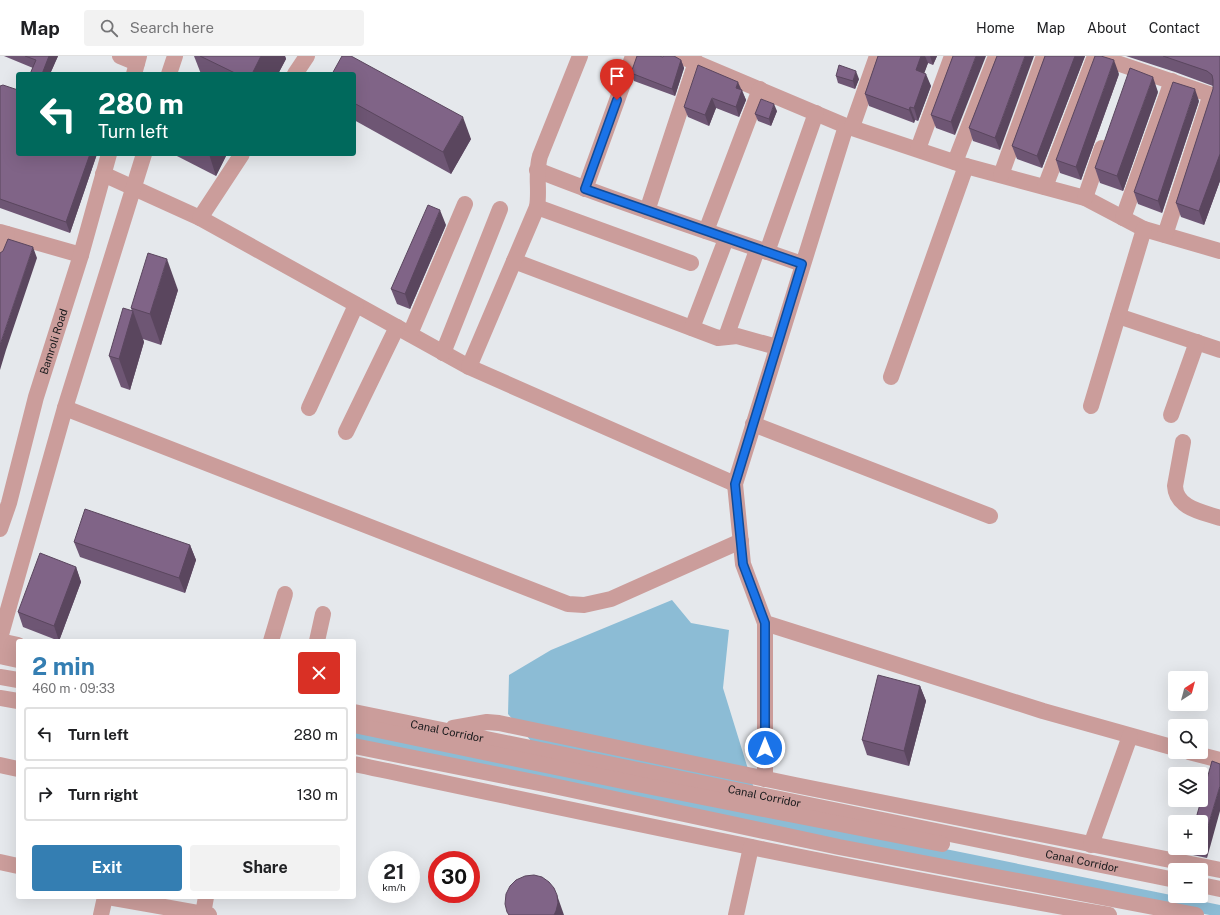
<!DOCTYPE html>
<html lang="en">
<head>
<meta charset="utf-8">
<style>
	:root { --surface:#fff; --page:#f2f2f2; --text:#202124; --muted:#757577; --line:#e0e0e0; --accent:#347eb2 }
	body { margin:0; font-family:"Public Sans",sans-serif; background:var(--page); color:var(--text); height:100vh; display:flex; flex-direction:column; font-size:15px; white-space:nowrap }
	* { box-sizing:border-box; margin:0 }
	p { font-size:13px; color:var(--muted) }
	.icon { flex:none; width:22px; height:22px; fill:none; stroke:currentColor; stroke-width:2; stroke-linecap:round; stroke-linejoin:round }
	.map { position:relative; flex:1; overflow:hidden }
	.sheet { position:absolute; left:16px; top:583px; width:340px; height:260px; display:flex; flex-direction:column; background:var(--surface); border-radius:4px; box-shadow:0 4px 16px #0002 }
	.sheet>* { flex:none }
	.hud { position:absolute; left:16px; top:16px; width:340px; height:84px; border-radius:4px; box-shadow:0 4px 16px #0002; background:#00695c; color:#fff; overflow:hidden }
	.needle { width:26px; rotate:36deg }
	.fabs { position:absolute; left:1168px; top:615px; display:grid; gap:8px }
	.fabs a { display:grid; place-items:center; width:40px; height:40px; border-radius:4px; background:var(--surface); box-shadow:0 4px 16px #0002; font-size:20px }
	.speed { position:absolute; left:368px; top:795px; display:flex; gap:8px; font-size:20px; font-weight:700; text-align:center }
	.speed>* { display:grid; place-content:center; width:52px; height:52px; border-radius:50%; background:var(--surface); box-shadow:0 4px 16px #0002; line-height:1 }
	.speed small { font-size:10px; font-weight:400 }
	.speed .limit { border:6px solid #d22; background:#fff; color:#111 }
	.pin { position:absolute; display:grid; place-items:center; width:34px; height:34px; color:#fff; margin:-41px -17px; border-radius:50% 50% 50% 0; rotate:-45deg; box-shadow:0 0 4px #0007 }
	.pin .icon { rotate:45deg }
	.me { position:absolute; width:44px; margin:-22px; rotate:0deg; stroke-linejoin:round; filter:drop-shadow(0 0 3px #0008) }
	.turn { display:flex; align-items:center; gap:14px; height:84px; padding:0 16px; font-size:18px }
	.turn .icon { width:52px; height:52px; stroke-width:2.5 }
	.turn b { display:block; font-size:28px; line-height:34px }
	.round { display:grid; place-items:center; flex:none; width:42px; height:42px; border-radius:4px; background:var(--page) }
	.summary { display:flex; align-items:center; justify-content:space-between; height:68px; padding:0 16px }
	h1 { font-size:24px; font-weight:700; line-height:30px; color:var(--accent) }
	.cta { display:flex; gap:8px; margin-top:auto; padding:8px 16px }
	.cta a { flex:1; height:46px; border-radius:4px; background:var(--accent); color:#fff; font-size:16px; font-weight:700; line-height:46px; text-align:center }
	.cta a+a { background:var(--page); color:var(--text) }
	ul { padding:0; list-style:none }
	li { display:flex; align-items:center; gap:12px; height:54px; margin:0 8px 6px; padding:0 8px; border:2px solid var(--line); border-radius:4px }
	li div { flex:1 }
	li b { display:block; font-size:15px }
	li em { font-style:normal }
	header { display:flex; align-items:center; gap:24px; box-sizing:border-box; height:56px; padding:0 20px; background:var(--surface); border-bottom:1px solid var(--line) }
	header strong { font-size:19px }
	nav { display:flex; gap:22px; margin-inline-start:auto; font-size:14px }
	.search { width:280px; height:36px; background:var(--page); display:flex; align-items:center; gap:10px; box-sizing:border-box; padding:0 14px; border-radius:4px; color:var(--muted); font-size:15px }
	.map>svg:first-child { display:block }
</style>
</head>
<body>
<header>
<strong>Map</strong>
<div class="search"><svg class="icon" aria-label="search" viewBox="0 0 24 24"><circle cx="10" cy="10" r="6"/><path d="M15 15l6 6"/></svg>Search here</div>
<nav><a>Home</a><a>Map</a><a>About</a><a>Contact</a></nav>
</header>
<div class="map">
<svg width="1220" height="859" viewBox="0 0 1220 859">
	<rect width="100%" height="100%" fill="#e5e8ec"/>
	<!-- water -->
	<polygon fill="#8cbcd5" points="672,544 691,567 729,574 723,632 756,739 532,686 508,658 509,619 551,594"/>
	<g fill="none" stroke-linecap="round" stroke-linejoin="round">
		<!-- canal -->
		<polyline stroke="#8cbcd5" stroke-width="12" points="354,679 1220,855"/>
		<!-- minor -->
		<g stroke="#cb9d9b" stroke-width="16">
			<polyline points="120,0 137,7"/>
			<polyline points="680,0 846,70 966,110 1085,142 1144,173 1220,195"/>
			<polyline points="1096,0 1209,38 1209,44 1165,179"/>
			<polyline points="134,18 139,0"/>
			<polyline points="169,18 175,0"/>
			<polyline points="295,18 307,0"/>
			<polyline points="846,70 735,428 743,508 765,567 1043,655 1175,692"/>
			<polyline points="852,71 877,0"/>
			<polyline points="918,93 952,0"/>
			<polyline points="955,106 996,0"/>
			<path d="M 537,114 C 624,149 714,177 802,208"/>
			<polyline points="103,118 200,162 469,311 735,428"/>
			<polyline points="1001,119 1044,0"/>
			<polyline points="1045,131 1095,0"/>
			<polyline points="585,133 633,0"/>
			<polyline points="1085,142 1102,92"/>
			<polyline points="537,151 691,207"/>
			<polyline points="647,155 696,6"/>
			<polyline points="200,162 242,98"/>
			<polyline points="1123,162 1172,25"/>
			<polyline points="706,175 760,33"/>
			<polyline points="0,176 81,199"/>
			<polyline points="767,196 816,57"/>
			<polyline points="0,200 7,178"/>
			<polyline points="514,205 718,282 737,280 777,291"/>
			<polyline points="1118,260 1220,294"/>
			<polyline points="692,272 726,183"/>
			<polyline points="410,278 465,148"/>
			<polyline points="726,281 757,194"/>
			<polyline points="443,297 500,153"/>
			<path d="M 469,311 L 537,151 C 540,134 535,117 540,100 L 580,0"/>
			<polyline points="891,321 966,110"/>
			<polyline points="1091,350 1144,173"/>
			<polyline points="65,352 568,548 584,549 611,543 741,485"/>
			<polyline points="309,352 356,249"/>
			<polyline points="1171,359 1197,286"/>
			<polyline points="753,368 990,460"/>
			<polyline points="346,376 397,271"/>
			<path d="M 1183,386 L 1175,430 C 1176,452 1202,456 1220,462"/>
			<path id="s1" d="M 0,473 L 9,447 L 36,341 L 81,199 L 109,98"/>
			<polyline points="0,582 65,352 144,98"/>
			<polyline points="0,585 18,589"/>
			<polyline points="271,585 285,538"/>
			<polyline points="317,585 323,558"/>
			<polyline points="0,600 18,604"/>
			<polyline points="0,621 18,624"/>
			<polyline points="0,642 18,645"/>
			<path id="s2" d="M 354,656 L 1175,824"/>
			<polyline points="354,669 637,728 942,788"/>
			<polyline points="453,672 487,666 499,667 795,729 1220,814"/>
			<polyline points="354,690 549,729 839,791 1196,859"/>
			<polyline points="1189,696 1220,704"/>
			<path d="M 354,708 C 605,761 856,815 1109,859"/>
			<polyline points="0,709 18,713"/>
			<polyline points="765,723 765,567"/>
			<polyline points="1091,789 1130,680"/>
			<polyline points="0,806 18,810"/>
			<polyline points="1201,829 1220,833"/>
			<polyline points="108,841 209,859"/>
			<polyline points="203,858 206,841"/>
			<polyline points="101,859 105,841"/>
			<polyline points="736,859 751,791"/>
		</g>
	</g>
	<!-- wall -->
	<g fill="#6e5674">
		<polygon points="4,0 58,0 50,18 30,18 33,12"/>
		<polygon points="194,0 285,0 286,3 278,18 201,18"/>
		<polygon points="878,0 937,0 933,9 928,7 924,17 931,30 918,65 915,64 914,67 869,50 865,38"/>
		<polygon points="953,0 955,79 936,72 931,59"/>
		<polygon points="997,0 1000,94 973,85 969,72"/>
		<polygon points="1045,0 1085,0 1042,112 1017,103 1012,90"/>
		<polygon points="1126,0 1220,0 1220,125 1204,169 1181,161 1176,147 1213,33 1213,30 1175,16"/>
		<polygon points="663,1 681,4 684,12 675,40 634,25 631,17"/>
		<polygon points="354,18 471,83 451,118 354,64"/>
		<polygon points="1119,18 1081,124 1060,117 1056,104"/>
		<polygon points="836,20 859,23 855,33 838,27"/>
		<polygon points="0,30 18,98 97,98 70,177 0,152"/>
		<polygon points="741,34 742,34 746,44 739,61 716,52 709,70 688,61 684,51"/>
		<polygon points="1158,36 1123,135 1100,127 1095,112"/>
		<polygon points="1199,45 1162,157 1138,148 1134,136"/>
		<polygon points="777,55 771,70 758,65 755,58"/>
		<polygon points="174,98 227,98 216,120 175,99"/>
		<polygon points="446,169 410,253 397,248 391,233"/>
		<polygon points="178,234 161,289 143,283 144,286 130,334 121,331 109,300 132,255 131,252"/>
		<polygon points="74,486 190,489 196,504 185,537 80,501"/>
		<polygon points="76,511 81,526 59,585 23,571 18,556"/>
		<polygon points="920,630 926,645 909,710 867,699 862,684"/>
		<polygon points="1201,766 1207,802 1193,799 1190,792 1201,792"/>
	</g>
	<!-- shaded-wall -->
	<g fill="#5a465e">
		<polygon points="49,0 58,0 50,18 42,18"/>
		<polygon points="261,0 285,0 286,3 278,18 252,18"/>
		<polygon points="921,0 925,0 928,7 921,26 916,14"/>
		<polygon points="930,0 937,0 933,9"/>
		<polygon points="976,0 986,0 955,79 951,66"/>
		<polygon points="1025,0 1034,0 1000,94 995,82"/>
		<polygon points="1075,0 1085,0 1042,112 1037,100"/>
		<polygon points="681,4 684,12 675,40 672,33"/>
		<polygon points="1114,4 1119,18 1081,124 1076,111"/>
		<polygon points="856,15 859,23 855,33 853,25"/>
		<polygon points="926,18 931,30 918,65 914,52"/>
		<polygon points="1153,21 1158,36 1123,135 1117,120"/>
		<polygon points="738,26 746,44 739,61 736,51 736,32"/>
		<polygon points="1195,33 1199,45 1162,157 1158,145"/>
		<polygon points="712,42 716,52 709,70 705,59"/>
		<polygon points="774,48 777,55 771,70 769,63"/>
		<polygon points="910,51 915,64 914,67 909,54"/>
		<polygon points="463,61 471,83 451,118 443,96"/>
		<polygon points="90,98 97,98 70,177 66,166"/>
		<polygon points="209,98 227,98 216,120"/>
		<polygon points="1220,98 1220,125 1204,169 1199,155"/>
		<polygon points="440,154 446,169 410,253 405,238"/>
		<polygon points="33,191 37,202 6,294 0,314 0,289"/>
		<polygon points="167,203 178,234 161,289 150,258"/>
		<polygon points="133,255 144,286 130,334 119,303"/>
		<polygon points="190,489 196,504 185,537 179,522"/>
		<polygon points="76,511 81,526 59,585 54,570"/>
		<polygon points="920,630 926,645 909,710 904,695"/>
		<polygon points="1220,730 1220,755 1207,802 1202,790"/>
		<polygon points="557,839 564,859 554,859"/>
	</g>
	<!-- building -->
	<g fill="#806487" stroke="#5a465e">
		<polygon points="25,0 49,0 42,18 30,18 36,4"/>
		<polygon points="200,0 261,0 252,18 237,18"/>
		<polygon points="342,0 351,0 463,61 443,96 354,47 354,18 332,18"/>
		<polygon points="637,0 659,0 663,1 663,0 674,0 681,4 672,33 631,17"/>
		<polygon points="878,0 921,0 916,14 926,18 914,52 910,51 909,54 865,38"/>
		<polygon points="953,0 976,0 951,66 931,59"/>
		<polygon points="997,0 1025,0 995,82 969,72"/>
		<polygon points="1045,0 1075,0 1037,100 1012,90"/>
		<polygon points="1095,0 1101,0 1114,4 1076,111 1056,104"/>
		<polygon points="1163,0 1220,0 1220,98 1199,155 1176,147 1213,33 1213,24 1212,19 1207,15"/>
		<polygon points="698,9 738,26 736,32 742,34 736,51 712,42 705,59 684,51"/>
		<polygon points="839,9 856,15 853,25 836,20"/>
		<polygon points="1130,12 1153,21 1117,120 1095,112"/>
		<polygon points="1173,26 1195,33 1158,145 1134,136"/>
		<polygon points="3,29 18,34 18,98 90,98 66,166 0,143 0,30"/>
		<polygon points="761,43 774,48 769,63 755,58"/>
		<polygon points="428,149 440,154 405,238 391,233"/>
		<polygon points="8,183 33,191 0,289 0,197 3,195"/>
		<polygon points="148,197 167,203 150,258 131,252"/>
		<polygon points="123,252 133,255 119,303 109,300"/>
		<polygon points="85,453 190,489 179,522 74,486"/>
		<polygon points="40,497 76,511 54,570 18,556"/>
		<polygon points="878,619 920,630 904,695 862,684"/>
		<polygon points="1212,705 1220,708 1220,730 1202,790 1201,790 1201,766 1195,766"/>
		<polygon points="534,819 542,821 549,826 554,832 557,839 558,847 556,855 554,859 509,859 507,856 505,848 506,838 510,830 516,824 525,820"/>
	</g>
	<g fill="none" stroke-linecap="round" stroke-linejoin="round">
		<!-- route casing -->
		<g stroke="#114b97" stroke-width="10">
			<polyline id="route" points="617,44 585,133 802,208 735,428 743,508 765,567 765,692"/>
		</g>
		<!-- route -->
		<use href="#route" stroke="#1a73e8" stroke-width="7"/>
	</g>
	<g text-anchor="middle" stroke-width="4" stroke-linejoin="round" paint-order="stroke">
		<!-- street labels -->
		<g font-size="11" fill="#191a1c" stroke="#f2f5fa">
			<text dy="4" stroke="none"><textPath href="#s1" startOffset="195">Bamroli Road</textPath></text>
			<text dy="4" stroke="none"><textPath href="#s2" startOffset="95">Canal Corridor</textPath></text>
			<text dy="4" stroke="none"><textPath href="#s2" startOffset="419">Canal Corridor</textPath></text>
			<text dy="4" stroke="none"><textPath href="#s2" startOffset="743">Canal Corridor</textPath></text>
		</g>
	</g>
</svg>
<div class="fabs">
<a><svg class="needle" viewBox="-14 -14 28 28"><path d="M0-13l5 13h-10z" fill="#e53935"/><path d="M0 13l5-13h-10z" fill="#757577"/></svg></a>
<a><svg class="icon" aria-label="search" viewBox="0 0 24 24"><circle cx="10" cy="10" r="6"/><path d="M15 15l6 6"/></svg></a>
<a><svg class="icon" aria-label="layers" viewBox="0 0 24 24"><path d="M12 4l9 5-9 5-9-5zM3 14l9 5 9-5"/></svg></a>
<a>+</a>
<a>−</a>
</div>
<div class="speed"><div>21<small>km/h</small></div><div class="limit">30</div></div>
<div class="pin" style="left:617px;top:44px;background:#d93025"><svg class="icon" aria-label="arrive" viewBox="0 0 24 24"><path d="M6 21V4h12l-3 4 3 4H6"/></svg></div>
<svg class="me" style="left:765px;top:692px" viewBox="-20 -20 40 40"><circle r="17" fill="#1a73e8" stroke="#fff" stroke-width="3"/><path d="M0-11L8 9 0 5-8 9z" fill="#fff"/></svg>
<div class="hud">
<div class="turn"><svg class="icon" aria-label="left" viewBox="0 0 24 24"><path d="M17 20v-9H6M10 6l-5 5 5 5"/></svg><div><b>280 m</b>Turn left</div></div>
</div>
<section class="sheet">
<div class="summary"><div><h1>2 min</h1><p>460 m · 09:33</p></div><a class="round" style="background:#d93025;color:#fff"><svg class="icon" aria-label="close" viewBox="0 0 24 24"><path d="M6 6l12 12M18 6L6 18"/></svg></a></div>
<ul>
<li><svg class="icon" aria-label="left" viewBox="0 0 24 24"><path d="M17 20v-9H6M10 6l-5 5 5 5"/></svg><div><b>Turn left</b></div><em>280 m</em></li>
<li><svg class="icon" aria-label="right" viewBox="0 0 24 24"><path d="M7 20v-9h11M14 6l5 5-5 5"/></svg><div><b>Turn right</b></div><em>130 m</em></li>
</ul>
<div class="cta"><a>Exit</a><a>Share</a></div>
</section>
</div>
</body>
</html>
